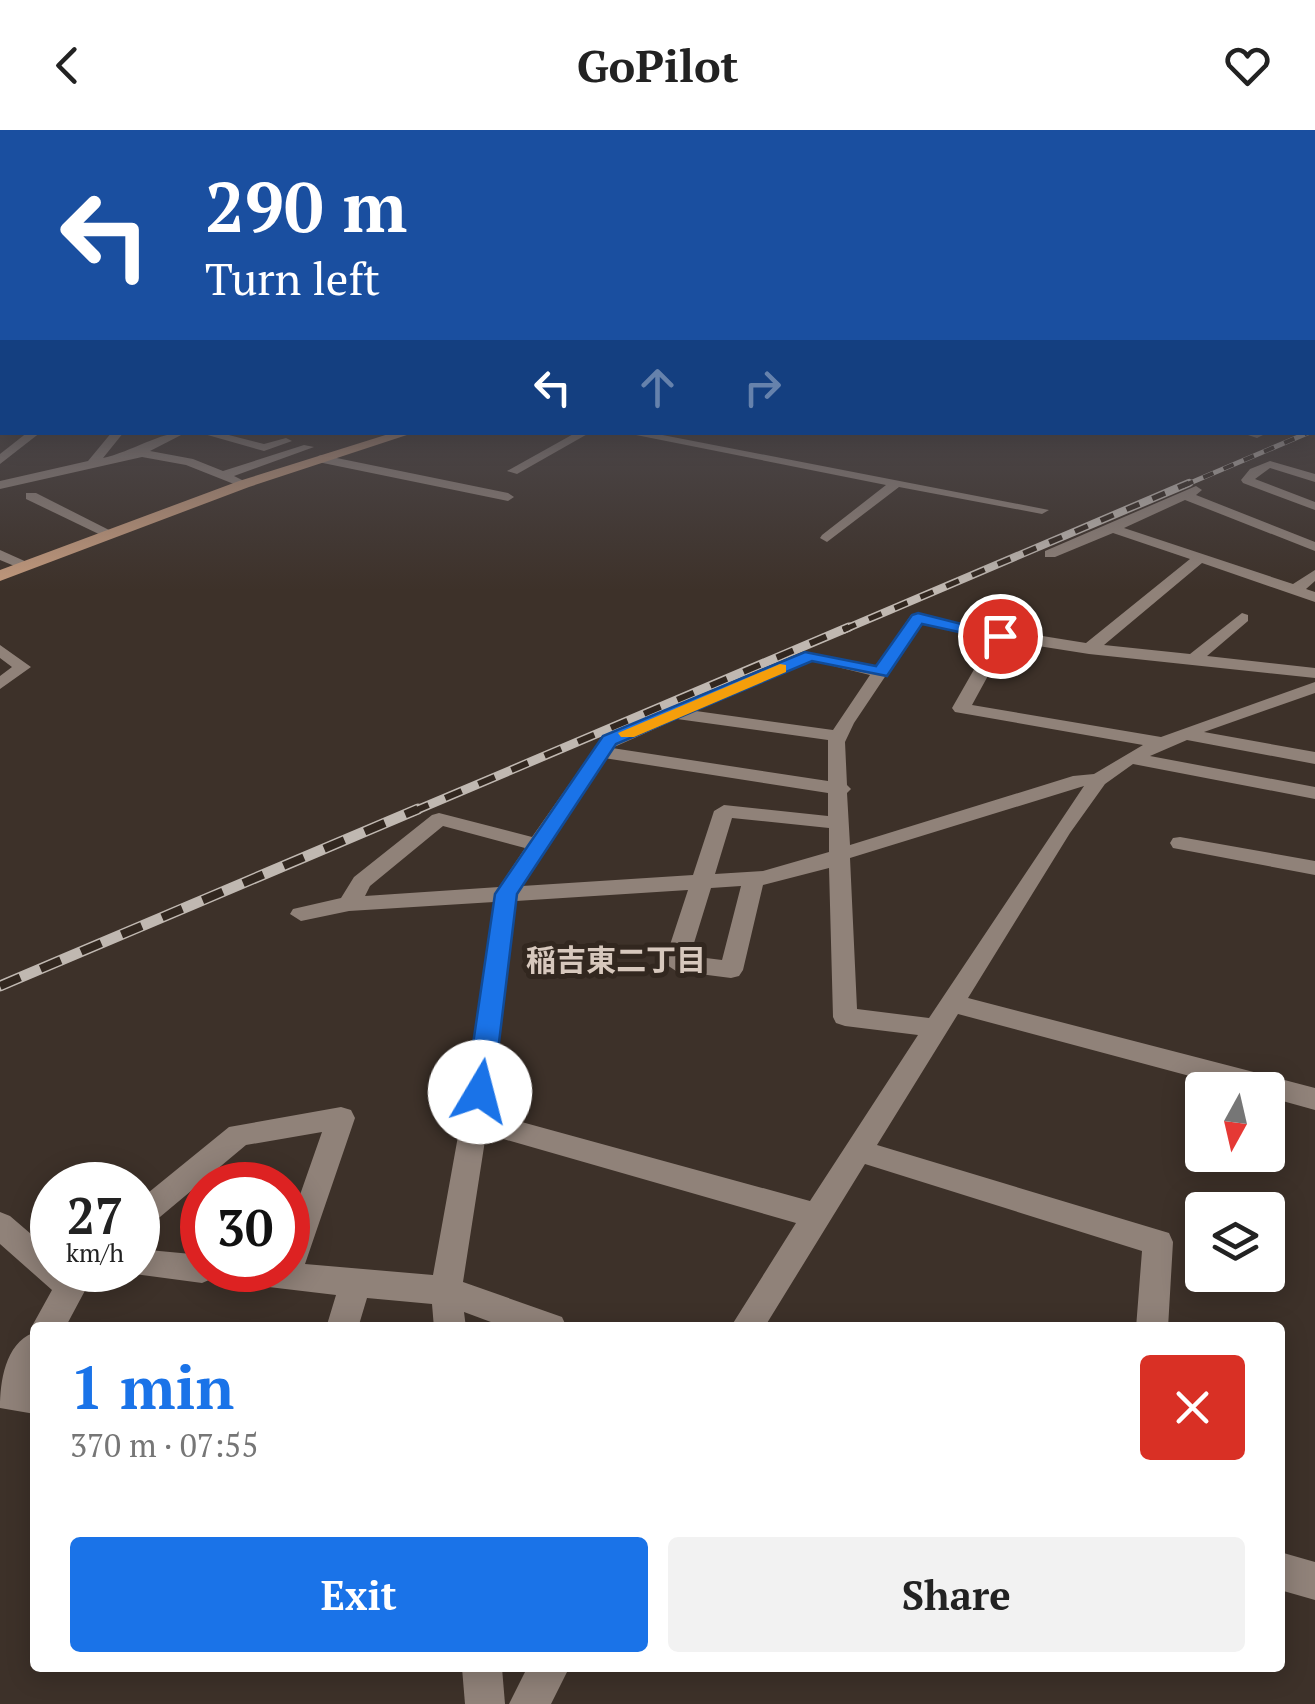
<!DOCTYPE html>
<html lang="en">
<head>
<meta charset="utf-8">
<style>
	:root { --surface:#fff; --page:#f2f2f2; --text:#222; --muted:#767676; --accent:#1a73e8 }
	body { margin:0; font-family:"PT Serif","Noto Sans JP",serif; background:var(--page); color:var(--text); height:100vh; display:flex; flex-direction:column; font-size:38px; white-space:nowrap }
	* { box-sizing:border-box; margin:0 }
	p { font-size:32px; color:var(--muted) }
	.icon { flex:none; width:55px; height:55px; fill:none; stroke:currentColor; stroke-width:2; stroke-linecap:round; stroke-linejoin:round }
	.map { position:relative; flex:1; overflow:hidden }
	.panel { position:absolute; left:30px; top:1192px; width:1255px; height:350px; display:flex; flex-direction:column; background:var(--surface); border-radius:10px; box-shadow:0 5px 25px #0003 }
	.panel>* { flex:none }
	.hud { position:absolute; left:0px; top:0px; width:1315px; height:305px; box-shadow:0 5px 25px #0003; background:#1a4fa0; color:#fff; overflow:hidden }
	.needle { width:65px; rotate:188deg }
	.tools { position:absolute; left:1185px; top:942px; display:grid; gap:20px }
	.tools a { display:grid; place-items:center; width:100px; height:100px; border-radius:10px; background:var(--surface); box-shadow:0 5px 25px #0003; font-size:50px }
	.speed { position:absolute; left:30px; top:1032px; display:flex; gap:20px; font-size:50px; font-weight:700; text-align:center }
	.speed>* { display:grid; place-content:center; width:130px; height:130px; border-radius:50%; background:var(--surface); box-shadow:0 5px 25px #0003; line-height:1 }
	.speed small { font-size:25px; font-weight:400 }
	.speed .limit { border:15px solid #d22; background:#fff; color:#111 }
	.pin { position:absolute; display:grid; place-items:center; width:85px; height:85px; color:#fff; margin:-42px; border:5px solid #fff; border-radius:50%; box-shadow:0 2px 10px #0007 }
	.me { position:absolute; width:110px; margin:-55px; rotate:8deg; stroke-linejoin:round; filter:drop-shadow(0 0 8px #0008) }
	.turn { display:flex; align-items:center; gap:35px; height:210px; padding:0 40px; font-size:45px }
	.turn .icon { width:130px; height:130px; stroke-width:2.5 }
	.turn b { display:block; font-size:70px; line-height:85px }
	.lanes { display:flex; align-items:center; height:95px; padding:0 40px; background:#0003; justify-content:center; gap:50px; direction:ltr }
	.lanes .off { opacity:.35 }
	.round { display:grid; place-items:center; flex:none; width:105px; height:105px; border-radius:10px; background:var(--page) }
	.headline { display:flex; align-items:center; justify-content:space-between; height:170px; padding:0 40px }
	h1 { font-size:60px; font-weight:700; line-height:75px; color:var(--accent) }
	.button { display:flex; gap:20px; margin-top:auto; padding:20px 40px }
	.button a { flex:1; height:115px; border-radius:10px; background:var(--accent); color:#fff; font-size:40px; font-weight:700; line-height:115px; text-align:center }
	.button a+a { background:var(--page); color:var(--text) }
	header { display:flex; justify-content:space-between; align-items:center; height:130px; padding:0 40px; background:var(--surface); font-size:45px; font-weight:700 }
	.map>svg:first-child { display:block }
</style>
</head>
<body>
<header><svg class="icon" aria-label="back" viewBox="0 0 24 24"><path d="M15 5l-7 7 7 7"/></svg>GoPilot<svg class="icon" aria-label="heart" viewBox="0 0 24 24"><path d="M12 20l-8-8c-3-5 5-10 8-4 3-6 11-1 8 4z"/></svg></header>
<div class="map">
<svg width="1315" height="1574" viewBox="0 0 1315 1574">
	<rect width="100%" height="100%" fill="#3d3129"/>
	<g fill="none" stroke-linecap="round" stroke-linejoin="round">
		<!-- minor -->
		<g fill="#908279" fill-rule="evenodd">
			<rect x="0" y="288" width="2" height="6"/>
			<polygon points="28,302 41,302 0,334 0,324"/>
			<path d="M 112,302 L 124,302 L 103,328 C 131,322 159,302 187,302 L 150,321 L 193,329 L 223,341 L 304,315 L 314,317 L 234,346 L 250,354 L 244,358 L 186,335 L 142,327 L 0,359 L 0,351 L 88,331 Z"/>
			<polygon points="197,302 217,302 264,314 286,308 292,311 264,321"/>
			<polygon points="577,302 591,302 517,344 507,341"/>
			<polygon points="621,302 647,302 1049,380 1042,384 899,357 827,412 820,408 822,405 886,355"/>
			<polygon points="1239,302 1261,302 1263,305 1257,308"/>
			<polygon points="322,325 508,363 514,367 508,371 318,332 318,326"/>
			<polygon points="1270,331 1315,344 1315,352 1270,338 1255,349 1315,372 1315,380 1243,353 1241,350 1250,339"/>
			<path d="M 1196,356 L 1202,360 L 1196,365 L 1315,412 L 1315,421 L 1185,370 L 1124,398 L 1293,454 L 1315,440 L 1315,451 L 1306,459 L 1315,462 L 1315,472 L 1202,433 L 1104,515 L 1190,524 L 1242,483 L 1248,485 L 1248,491 L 1207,526 L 1315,538 L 1315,548 L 1089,524 L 1007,511 L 972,575 L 1161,607 L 1315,552 L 1315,563 L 1204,602 L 1315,622 L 1315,634 L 1187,610 L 1150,626 L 1315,657 L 1315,669 L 1133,634 L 1105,654 L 1070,703 L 968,868 L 1315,958 L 1315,980 L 1268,967 L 1268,960 L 1242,960 L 958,884 L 877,1015 L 1169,1103 L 1173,1112 L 1168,1198 L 1136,1198 L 1142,1121 L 865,1034 L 764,1198 L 730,1198 L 796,1093 L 486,1004 L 463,1152 L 562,1187 L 567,1198 L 507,1198 L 464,1182 L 466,1198 L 434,1198 L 432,1174 L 367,1168 L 358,1198 L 326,1198 L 336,1165 L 209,1150 L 202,1153 L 127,1143 L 126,1140 L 138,1140 L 138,1119 L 202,1125 L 202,1140 L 288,1140 L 288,1099 L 322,1002 L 246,1015 L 148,1097 L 138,1101 L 138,1071 L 229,997 L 341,977 L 351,980 L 355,988 L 305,1134 L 433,1145 L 471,934 L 494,772 L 349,781 L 301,791 L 290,784 L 293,779 L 341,768 L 354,747 L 432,685 L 439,683 L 532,707 L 603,606 L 805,523 L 876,536 L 911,485 L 1086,513 L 1190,429 L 1113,403 L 1055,427 L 1045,427 L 1045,421 ZM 921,493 L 992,508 L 952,578 L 955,582 L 1143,615 L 1094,644 L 1073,646 L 850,715 L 847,663 L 851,659 L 847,655 L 845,612 L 854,593 ZM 813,531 L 870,545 L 833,600 L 696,581 ZM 677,589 L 828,610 L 828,651 L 612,618 ZM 604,628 L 828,663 L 828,686 L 724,675 L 714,681 L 693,745 L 522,756 ZM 1084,656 L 929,888 L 857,879 L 850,728 ZM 732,688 L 829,698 L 829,722 L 763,741 L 715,744 ZM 443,696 L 525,718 L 499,757 L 365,766 L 370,756 ZM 829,738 L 833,887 L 836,893 L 845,896 L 918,905 L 810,1071 L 489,983 L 516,771 L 688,760 L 664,833 L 676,841 L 731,848 L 739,846 L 743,840 L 763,755 ZM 741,756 L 722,830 L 690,826 L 711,758 Z"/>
			<polygon points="26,363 36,363 117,404 105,407 26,369"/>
			<polygon points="0,420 29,433 31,436 24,440 0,430"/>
			<polygon points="0,515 31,537 0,559 0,546 12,537 0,528"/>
			<polygon points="1180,707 1315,731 1315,745 1173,718 1170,713 1173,708"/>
			<path d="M 0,1082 L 10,1086 L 52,1122 L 52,1140 L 96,1140 L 65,1198 L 35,1198 L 35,1284 L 0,1278 C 0,1252 5,1214 33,1203 L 31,1198 L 52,1160 L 0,1114 Z"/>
			<polygon points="1280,1422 1315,1432 1315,1470 1280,1460"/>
			<polygon points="462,1538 502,1538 505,1574 465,1574"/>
			<polygon points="527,1538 569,1538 551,1574 509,1574"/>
		</g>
		<!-- major -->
		<g fill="#c2997c" fill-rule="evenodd">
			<rect x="1312" y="242" width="3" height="6"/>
			<polygon points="395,302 416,302 249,357 0,451 0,440 239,351"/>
		</g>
		<!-- rail-far3 casing -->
		<g stroke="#c0b8b1" stroke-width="5">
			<polyline id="rail-far3" points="1183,356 1310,302"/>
		</g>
		<!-- rail-far2 casing -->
		<g stroke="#c0b8b1" stroke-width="8">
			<polyline id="rail-far2" points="843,500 1189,353"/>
		</g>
		<!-- rail-far1 casing -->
		<g stroke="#c0b8b1" stroke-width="9">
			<polyline id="rail-far1" points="412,682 849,497"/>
		</g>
		<!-- rail casing -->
		<g stroke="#c0b8b1" stroke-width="11">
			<polyline id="rail" points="0,856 418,679"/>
		</g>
		<!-- rail-far3 -->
		<use href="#rail-far3" stroke="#32271f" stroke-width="4" stroke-dasharray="11" stroke-linecap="butt"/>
		<!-- rail-far2 -->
		<use href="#rail-far2" stroke="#32271f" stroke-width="5" stroke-dasharray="14" stroke-linecap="butt"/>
		<!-- rail-far1 -->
		<use href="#rail-far1" stroke="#32271f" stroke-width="6" stroke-dasharray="18" stroke-linecap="butt"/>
		<!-- rail -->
		<use href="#rail" stroke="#32271f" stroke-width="8" stroke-dasharray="22" stroke-linecap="butt"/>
	</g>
	<!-- sky -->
	<linearGradient id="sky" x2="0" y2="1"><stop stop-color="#221b17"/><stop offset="0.52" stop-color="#514e54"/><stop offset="1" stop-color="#514e54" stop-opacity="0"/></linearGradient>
	<rect width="1315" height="461" fill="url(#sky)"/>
	<!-- route -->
	<polygon fill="#1a73e8" stroke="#114b97" stroke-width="2.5" points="918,483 1009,506 1000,511 922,494 887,546 812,531 616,614 517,764 493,962 489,969 480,972 470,969 466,962 495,764 603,606 805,522 876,536 912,485"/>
	<!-- slow -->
	<polygon fill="#f59e0b" points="780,534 786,535 786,542 634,607 621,607 618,603"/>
	<g text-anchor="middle" stroke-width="10" stroke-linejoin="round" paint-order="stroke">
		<!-- neighbourhood labels -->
		<g font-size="30" font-weight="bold" fill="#d7c8bd" stroke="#32271f">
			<text x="616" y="841">稲吉東二丁目</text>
		</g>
	</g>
</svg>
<div class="tools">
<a><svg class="needle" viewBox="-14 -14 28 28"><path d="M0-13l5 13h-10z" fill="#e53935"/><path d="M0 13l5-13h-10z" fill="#767676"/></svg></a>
<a><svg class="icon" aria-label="layers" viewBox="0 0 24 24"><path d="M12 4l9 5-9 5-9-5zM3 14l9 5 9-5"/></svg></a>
</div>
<div class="speed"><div>27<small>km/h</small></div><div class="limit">30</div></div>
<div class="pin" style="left:1000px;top:506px;background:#d93025"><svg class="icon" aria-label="arrive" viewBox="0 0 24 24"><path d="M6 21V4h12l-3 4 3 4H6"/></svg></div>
<svg class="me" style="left:480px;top:962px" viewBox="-20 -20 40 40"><circle r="19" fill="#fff"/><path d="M0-13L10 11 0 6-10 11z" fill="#1a73e8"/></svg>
<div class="hud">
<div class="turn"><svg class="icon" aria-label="left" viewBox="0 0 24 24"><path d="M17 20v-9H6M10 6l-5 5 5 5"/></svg><div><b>290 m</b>Turn left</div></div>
<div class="lanes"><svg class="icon" aria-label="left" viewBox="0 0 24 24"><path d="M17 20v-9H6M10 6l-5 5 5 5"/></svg><svg class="icon off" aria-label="ahead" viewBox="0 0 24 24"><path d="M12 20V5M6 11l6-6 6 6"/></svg><svg class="icon off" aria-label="right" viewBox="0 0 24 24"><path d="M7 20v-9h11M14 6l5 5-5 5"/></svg></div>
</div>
<section class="panel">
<div class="headline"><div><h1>1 min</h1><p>370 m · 07:55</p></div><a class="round" style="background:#d93025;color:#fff"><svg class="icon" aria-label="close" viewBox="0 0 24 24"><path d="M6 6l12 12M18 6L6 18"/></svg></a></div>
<div class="button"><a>Exit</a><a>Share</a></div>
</section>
</div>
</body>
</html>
